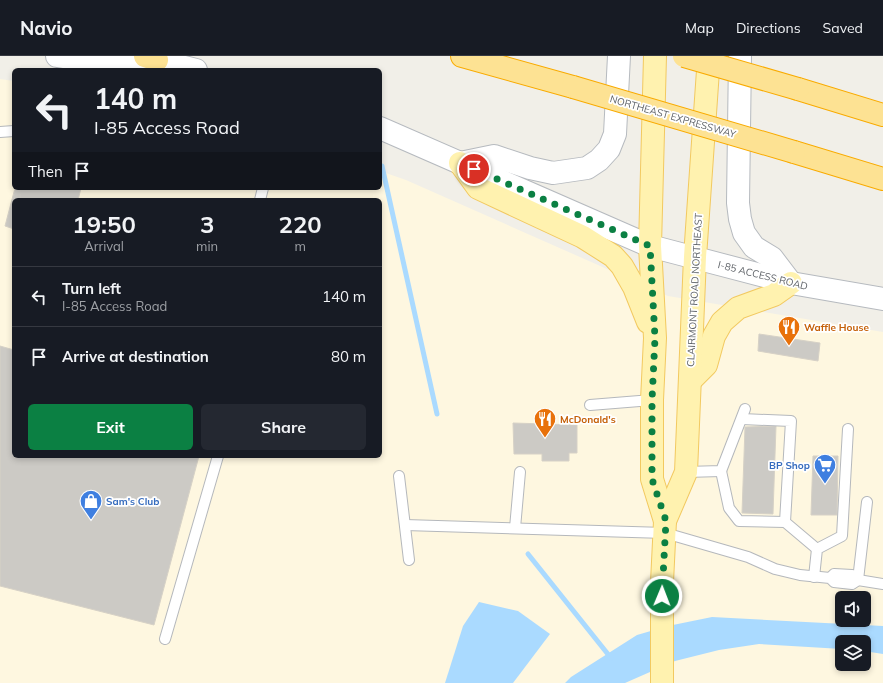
<!DOCTYPE html>
<html lang="en">
<head>
<meta charset="utf-8">
<style>
	:root { --surface:#171b24; --page:#242831; --text:#f1f3f6; --muted:#9ea1a6; --line:#363941; --accent:#0b8043 }
	body { margin:0; font-family:Mulish,sans-serif; background:var(--page); color:var(--text); height:100vh; display:flex; flex-direction:column; font-size:15px; white-space:nowrap }
	* { box-sizing:border-box; margin:0 }
	p { font-size:13px; color:var(--muted) }
	.icon { flex:none; width:22px; height:22px; fill:none; stroke:currentColor; stroke-width:2; stroke-linecap:round; stroke-linejoin:round }
	.map { position:relative; flex:1; overflow:hidden }
	.side { position:absolute; left:12px; top:142px; width:370px; height:260px; display:flex; flex-direction:column; background:var(--surface); border-radius:6px; box-shadow:0 2px 6px #0003 }
	.side>* { flex:none }
	.banner { position:absolute; left:12px; top:12px; width:370px; height:122px; border-radius:6px; box-shadow:0 2px 6px #0003; background:#171b24; color:var(--text); overflow:hidden }
	.tools { position:absolute; left:835px; top:535px; display:grid; gap:8px }
	.tools a { display:grid; place-items:center; width:36px; height:36px; border-radius:6px; background:var(--surface); box-shadow:0 2px 6px #0003; font-size:20px }
	.pin { position:absolute; display:grid; place-items:center; width:34px; height:34px; color:#fff; margin:-17px; border:2px solid #fff; border-radius:50%; box-shadow:0 1px 4px #0007 }
	.me { position:absolute; width:44px; margin:-22px; rotate:1deg; stroke-linejoin:round; filter:drop-shadow(0 0 3px #0008) }
	.turn { display:flex; align-items:center; gap:14px; height:84px; padding:0 16px; font-size:18px }
	.turn .icon { width:52px; height:52px; stroke-width:2.5 }
	.turn b { display:block; font-size:28px; line-height:34px }
	.then { display:flex; align-items:center; height:38px; padding:0 16px; background:#0003; gap:8px; font-size:15px }
	.eta { display:flex; justify-content:space-evenly; align-items:center; height:68px; text-align:center }
	.eta b { font-size:24px; font-weight:700; line-height:28px }
	.button { display:flex; gap:8px; margin-top:auto; padding:8px 16px }
	.button a { flex:1; height:46px; border-radius:6px; background:var(--accent); color:#fff; font-size:16px; font-weight:700; line-height:46px; text-align:center }
	.button a+a { background:var(--page); color:var(--text) }
	ul { padding:0; list-style:none }
	li { display:flex; align-items:center; gap:12px; height:60px; padding:0 16px; border-top:1px solid var(--line) }
	li div { flex:1 }
	li b { display:block; font-size:15px }
	li em { font-style:normal }
	header { display:flex; align-items:center; gap:24px; box-sizing:border-box; height:56px; padding:0 20px; background:var(--surface); border-bottom:1px solid var(--line) }
	header strong { font-size:19px }
	nav { display:flex; gap:22px; margin-inline-start:auto; font-size:14px }
	.map>svg:first-child { display:block }
</style>
</head>
<body>
<header>
<strong>Navio</strong>
<nav><a>Map</a><a>Directions</a><a>Saved</a></nav>
</header>
<div class="map">
<svg width="883" height="627" viewBox="0 0 883 627">
	<rect width="100%" height="100%" fill="#f1efe8"/>
	<!-- commercial -->
	<path fill="#fef7e0" fill-rule="evenodd" d="M 0,23 L 14,25 L 14,132 L 380,132 L 380,115 L 406,124 L 668,240 L 883,276 L 883,627 L 0,627 ZM 14,144 L 380,144 L 380,400 L 14,400 ZM 842,542 L 864,542 L 864,564 L 842,564 ZM 842,586 L 864,586 L 864,608 L 842,608 Z"/>
	<!-- water -->
	<g fill="#aadaff">
		<polygon points="479,546 518,555 550,578 513,627 445,627 463,570"/>
		<polygon points="712,561 883,570 883,598 864,595 864,586 842,586 842,593 759,588 719,594 675,605 625,627 565,627 571,621 637,579 668,570"/>
	</g>
	<g fill="none" stroke-linecap="round" stroke-linejoin="round">
		<!-- stream -->
		<g stroke="#aadaff" stroke-width="5">
			<polyline points="382,110 437,358"/>
			<polyline points="528,498 611,602"/>
		</g>
	</g>
	<!-- building -->
	<g fill="#cccac5" stroke="#d6d1c6">
		<polygon points="15,132 81,132 78,144 14,144 14,173 5,170"/>
		<polygon points="759,278 820,287 818,305 758,295"/>
		<polygon points="0,290 14,294 14,400 199,400 154,569 0,530"/>
		<polygon points="513,367 577,369 577,397 569,397 569,405 542,405 542,398 514,398"/>
		<polygon points="776,370 773,458 742,457 745,371"/>
		<polygon points="813,400 838,400 837,459 811,459"/>
	</g>
	<g fill="none" stroke-linecap="round" stroke-linejoin="round">
		<!-- service casing -->
		<g stroke="#b5b8bc" stroke-width="12">
			<g id="service">
				<polyline points="0,76 14,75"/>
				<polyline points="260,144 263,132"/>
				<polyline points="590,349 652,344"/>
				<polyline points="742,363 791,365 785,466 817,493"/>
				<polyline points="721,415 729,452 739,465 785,466"/>
				<polyline points="686,416 721,415 745,353"/>
				<polyline points="399,420 409,504"/>
				<polyline points="405,469 665,477 748,501 775,513 800,519 830,522 834,526 852,528 858,524 867,446"/>
				<polyline points="515,472 520,416"/>
				<polyline points="814,521 817,493 842,480 848,373"/>
				<polyline points="830,522 834,518 852,519 858,524 883,528"/>
				<polyline points="165,583 218,400"/>
			</g>
		</g>
		<!-- secondary casing -->
		<g stroke="#b6babf" stroke-width="24">
			<g id="secondary">
				<polyline points="57,0 118,10 157,4 196,14"/>
				<polyline points="740,0 738,147 740,163 744,177 754,191 772,202 791,227"/>
				<polyline points="380,72 650,190 791,227 883,243"/>
				<polyline points="460,107 494,100 530,112 553,117 587,112 599,104 609,93 615,78 619,0"/>
			</g>
		</g>
		<!-- primary casing -->
		<g stroke="#f2c960" stroke-width="24">
			<g id="primary">
				<polyline points="655,0 650,190 655,282 652,344 652,423 665,465"/>
				<polyline points="460,107 478,132 583,181 613,200 622,210 634,231 648,266"/>
				<polyline points="690,325 706,309 714,280 722,266 738,252 774,239 791,227"/>
				<polyline points="662,627 662,526 665,465 686,416 695,201 709,0"/>
			</g>
		</g>
		<!-- motorway casing -->
		<g stroke="#f9ab00" stroke-width="24">
			<g id="motorway">
				<polyline points="145,0 157,4"/>
				<polyline points="462,0 573,31"/>
				<polyline points="798,33 883,59"/>
				<polyline points="794,96 883,123"/>
			</g>
		</g>
		<!-- service -->
		<use href="#service" stroke="#fff" stroke-width="10"/>
		<!-- secondary -->
		<use href="#secondary" stroke="#fff" stroke-width="22"/>
		<!-- primary -->
		<use href="#primary" stroke="#fff2af" stroke-width="22"/>
		<!-- motorway -->
		<use href="#motorway" stroke="#fde293" stroke-width="22"/>
		<!-- motorway-bridge casing -->
		<g stroke="#f9ab00" stroke-width="24" stroke-linecap="butt">
			<g id="motorway-bridge">
				<polyline points="684,0 798,33"/>
				<polyline points="573,31 794,96"/>
			</g>
		</g>
		<!-- motorway-bridge -->
		<use href="#motorway-bridge" stroke="#fde293" stroke-width="22"/>
	</g>
	<g fill="none" stroke-linecap="round" stroke-linejoin="round">
		<!-- route -->
		<polyline stroke="#0b8043" stroke-width="7" stroke-dasharray="0 12.6" points="474,113 650,190 655,282 652,344 652,423 666,465 662,540"/>
	</g>
	<!-- icons -->
	<defs>
		<g id="restaurant-pin" transform="scale(1.15)"><path d="M0 17L-7.5 6A9.5 9.5 0 1 1 7.5 6Z" fill="#e8710a" stroke="#fff"/><path d="M-5-6h1v4h1v-4h1v4h1v-4h1v5L-1.5 .5V6h-2V.5L-5-1ZM5-6V6H3V1.5H1.5Q1.5-4 5-6Z" fill="#fff"/></g>
		<g id="supermarket-pin" transform="scale(1.15)"><path d="M0 17L-7.5 6A9.5 9.5 0 1 1 7.5 6Z" fill="#3f7fe0" stroke="#fff"/><path d="M-6-5.5h2.5l.6 2H6L4.5 2H-2.5L-4.4-4H-6ZM-1.5 3.2a1.3 1.3 0 1 0 .1 0ZM3 3.2a1.3 1.3 0 1 0 .1 0Z" fill="#fff"/></g>
		<g id="shop-pin" transform="scale(1.15)"><path d="M0 17L-7.5 6A9.5 9.5 0 1 1 7.5 6Z" fill="#3f7fe0" stroke="#fff"/><path d="M-5-2.5h2.3a2.7 3.5 0 0 1 5.4 0H5L5.5 6h-11ZM-1.5-2.5h3a1.5 2.3 0 0 0-3 0Z" fill="#fff"/></g>
	</defs>
	<g fill-rule="evenodd">
		<use href="#restaurant-pin" x="789" y="271"/>
		<use href="#restaurant-pin" x="545" y="363"/>
		<use href="#supermarket-pin" x="825" y="409"/>
		<use href="#shop-pin" x="91" y="445"/>
	</g>
	<g text-anchor="middle" stroke-width="3.5" stroke-linejoin="round" paint-order="stroke">
		<!-- street labels -->
		<g font-size="10" fill="#5f6368" stroke="#fff">
			<text transform="translate(673 60) rotate(16)" y="4">NORTHEAST EXPRESSWAY</text>
			<text transform="translate(763 219) rotate(14)" y="4">I-85 ACCESS ROAD</text>
			<text transform="translate(694 234) rotate(-87)" y="4">CLAIRMONT ROAD NORTHEAST</text>
		</g>
		<!-- food labels -->
		<g font-size="10" font-weight="bold" fill="#c56008" stroke="#fff" text-anchor="start">
			<text x="804" y="275">Waffle House</text>
			<text x="560" y="367">McDonald's</text>
		</g>
		<!-- shop labels -->
		<g font-size="10" font-weight="bold" fill="#366cbe" stroke="#fff" text-anchor="end">
			<text x="810" y="413">BP Shop</text>
			<text x="106" y="449" text-anchor="start">Sam's Club</text>
		</g>
	</g>
</svg>
<div class="tools">
<a><svg class="icon" aria-label="sound" viewBox="0 0 24 24"><path d="M4 9h4l5-4v14l-5-4H4zM17 9q2 3 0 6"/></svg></a>
<a><svg class="icon" aria-label="layers" viewBox="0 0 24 24"><path d="M12 4l9 5-9 5-9-5zM3 14l9 5 9-5"/></svg></a>
</div>
<div class="pin" style="left:474px;top:113px;background:#d93025"><svg class="icon" aria-label="arrive" viewBox="0 0 24 24"><path d="M6 21V4h12l-3 4 3 4H6"/></svg></div>
<svg class="me" style="left:662px;top:540px" viewBox="-20 -20 40 40"><circle r="17" fill="#0b8043" stroke="#fff" stroke-width="3"/><path d="M0-11L8 9 0 5-8 9z" fill="#fff"/></svg>
<div class="banner">
<div class="turn"><svg class="icon" aria-label="left" viewBox="0 0 24 24"><path d="M17 20v-9H6M10 6l-5 5 5 5"/></svg><div><b>140 m</b>I-85 Access Road</div></div>
<div class="then">Then<svg class="icon" aria-label="arrive" viewBox="0 0 24 24"><path d="M6 21V4h12l-3 4 3 4H6"/></svg></div>
</div>
<section class="side">
<div class="eta">
<div><b>19:50</b><p>Arrival</p></div>
<div><b>3</b><p>min</p></div>
<div><b>220</b><p>m</p></div>
</div>
<ul>
<li><svg class="icon" aria-label="left" viewBox="0 0 24 24"><path d="M17 20v-9H6M10 6l-5 5 5 5"/></svg><div><b>Turn left</b><p>I-85 Access Road</p></div><em>140 m</em></li>
<li><svg class="icon" aria-label="arrive" viewBox="0 0 24 24"><path d="M6 21V4h12l-3 4 3 4H6"/></svg><div><b>Arrive at destination</b></div><em>80 m</em></li>
</ul>
<div class="button"><a>Exit</a><a>Share</a></div>
</section>
</div>
</body>
</html>
